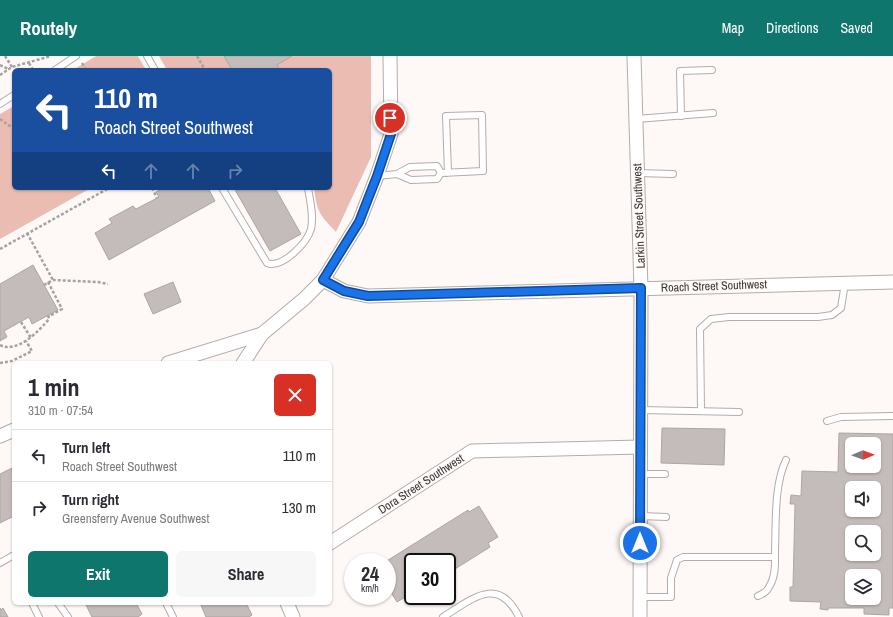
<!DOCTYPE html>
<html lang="en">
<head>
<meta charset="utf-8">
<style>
	:root { --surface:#fff; --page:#f7f7f7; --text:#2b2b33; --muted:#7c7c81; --line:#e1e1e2; --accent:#0f766e }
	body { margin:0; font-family:"Archivo Narrow",sans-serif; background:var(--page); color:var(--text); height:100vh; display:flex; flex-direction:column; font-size:15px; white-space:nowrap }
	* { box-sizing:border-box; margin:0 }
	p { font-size:13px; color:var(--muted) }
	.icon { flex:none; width:22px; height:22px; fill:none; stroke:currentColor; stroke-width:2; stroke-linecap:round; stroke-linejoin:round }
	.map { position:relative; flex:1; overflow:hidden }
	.details { position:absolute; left:12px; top:305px; width:320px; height:244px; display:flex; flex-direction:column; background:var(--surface); border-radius:6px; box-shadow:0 1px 3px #0004 }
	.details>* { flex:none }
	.hud { position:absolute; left:12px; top:12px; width:320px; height:122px; border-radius:6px; box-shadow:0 1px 3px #0004; background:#1a4fa0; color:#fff; overflow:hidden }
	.needle { width:26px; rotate:89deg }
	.fabs { position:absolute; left:845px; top:381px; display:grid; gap:8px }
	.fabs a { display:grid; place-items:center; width:36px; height:36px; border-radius:6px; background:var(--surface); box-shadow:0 1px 3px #0004; font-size:20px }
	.speed { position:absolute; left:344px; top:497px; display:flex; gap:8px; font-size:20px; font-weight:700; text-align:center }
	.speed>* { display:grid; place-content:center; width:52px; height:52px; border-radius:50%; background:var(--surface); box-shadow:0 1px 3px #0004; line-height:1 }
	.speed small { font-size:10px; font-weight:400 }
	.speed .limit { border:2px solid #111; border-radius:6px; background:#fff; color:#111 }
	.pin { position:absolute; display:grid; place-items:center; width:34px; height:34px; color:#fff; margin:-17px; border:2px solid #fff; border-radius:50%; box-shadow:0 1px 4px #0007 }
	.me { position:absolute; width:44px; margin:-22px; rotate:0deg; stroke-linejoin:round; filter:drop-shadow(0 0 3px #0008) }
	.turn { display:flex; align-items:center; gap:14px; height:84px; padding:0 16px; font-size:18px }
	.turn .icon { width:52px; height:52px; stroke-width:2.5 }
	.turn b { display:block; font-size:28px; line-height:34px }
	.lanes { display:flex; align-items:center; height:38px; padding:0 16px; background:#0003; justify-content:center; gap:20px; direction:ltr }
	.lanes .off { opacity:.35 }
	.round { display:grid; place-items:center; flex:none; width:42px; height:42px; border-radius:6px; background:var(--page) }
	.summary { display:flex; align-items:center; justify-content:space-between; height:68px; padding:0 16px }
	h1 { font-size:24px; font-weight:700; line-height:30px }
	.primary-button { display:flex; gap:8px; margin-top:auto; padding:8px 16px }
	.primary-button a { flex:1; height:46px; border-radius:6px; background:var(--accent); color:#fff; font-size:16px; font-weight:700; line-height:46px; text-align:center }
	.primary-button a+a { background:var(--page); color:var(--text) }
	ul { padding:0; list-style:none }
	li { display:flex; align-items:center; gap:12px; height:52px; padding:0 16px; border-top:1px solid var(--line) }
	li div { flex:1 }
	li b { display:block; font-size:15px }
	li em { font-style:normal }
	header { display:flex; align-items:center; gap:24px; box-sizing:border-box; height:56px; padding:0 20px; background:var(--accent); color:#fff }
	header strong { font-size:19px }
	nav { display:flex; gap:22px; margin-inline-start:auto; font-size:14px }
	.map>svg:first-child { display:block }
</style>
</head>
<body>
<header>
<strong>Routely</strong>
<nav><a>Map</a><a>Directions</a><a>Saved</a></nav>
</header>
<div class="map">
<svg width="893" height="561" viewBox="0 0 893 561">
	<rect width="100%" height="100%" fill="#fef9f7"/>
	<!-- green -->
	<g fill="#ebbcb1">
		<polygon points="96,0 138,0 146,14 73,14"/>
		<path d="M 159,0 L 371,0 L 371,101 L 336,176 C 319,158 317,156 314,132 L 330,132 L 330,14 L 167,14 Z"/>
		<polygon points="14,50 14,132 91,132 0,183 0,58"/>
	</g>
	<!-- building -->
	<g fill="#c3bcba" stroke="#aca5a4" fill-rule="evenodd">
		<polygon points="224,0 292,0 277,9 280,14 232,14"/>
		<polygon points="164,132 208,132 215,145 109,204 95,177 112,167 109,163 133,150 136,153 159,141 156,136"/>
		<polygon points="234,132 275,132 301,178 270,195"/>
		<polygon points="33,209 58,254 32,268 29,261 4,275 7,281 0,285 0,228"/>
		<polygon points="173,226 181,246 153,258 144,238"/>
		<polygon points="662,372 725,373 724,409 661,407"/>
		<path d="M 839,377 L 893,378 L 893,552 L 889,552 L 889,559 L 864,558 L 864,552 L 828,552 L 828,554 L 820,553 L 821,546 L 790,545 L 790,531 L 793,531 L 795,448 L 790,448 L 791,439 L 801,440 L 802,415 L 838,416 ZM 852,388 L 874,388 L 874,410 L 852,410 ZM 852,432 L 874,432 L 874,454 L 852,454 ZM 852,476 L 874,476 L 874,498 L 852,498 ZM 852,520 L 874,520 L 874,542 L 852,542 Z"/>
		<polygon points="14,411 14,460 0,467 0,418"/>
		<polygon points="479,450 498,481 488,487 490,491 447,518 447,506 413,506 413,539 408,542 407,540 397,546 387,530 387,506 385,506 468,454 469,456"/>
		<polygon points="85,547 136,547 142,558 138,561 92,561"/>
		<polygon points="200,547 246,547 252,559 249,561 206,561"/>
		<polygon points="0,552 1,554 3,552 8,561 0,561"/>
	</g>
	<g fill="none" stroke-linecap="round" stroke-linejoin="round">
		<!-- lane casing -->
		<g stroke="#b3acab" stroke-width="8">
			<g id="lane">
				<polyline points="147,0 155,14"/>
				<polyline points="55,14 76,0"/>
				<polyline points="0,48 14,39"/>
				<polyline points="681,60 680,15 712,14"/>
				<polyline points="636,63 713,57"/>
				<polyline points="441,117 483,115 482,59 446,60 448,117"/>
				<polyline points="638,117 673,118"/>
				<polyline points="377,120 397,118 410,111 437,110 441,117 437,123 411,124 397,118"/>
				<path d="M 222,132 L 267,207 C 282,213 307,187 311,173 C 314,160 310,145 308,132"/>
				<polyline points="641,354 739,356"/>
				<polyline points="701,355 700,273 711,263 729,261 818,261 832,259 841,252 845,227"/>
				<polyline points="827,365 841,361 893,360"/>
				<polyline points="640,418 665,418"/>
				<polyline points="640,460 666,461"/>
				<polyline points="0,507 14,499"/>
				<path d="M 758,540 C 763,538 767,536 769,531 C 776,520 775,507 775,495 C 776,468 774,428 786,404"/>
				<polyline points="640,541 671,541 671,522 677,504 683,501 775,501"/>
				<polyline points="32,547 39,561"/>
				<polyline points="58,547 68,561"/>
				<polyline points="166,547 173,561"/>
				<path d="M 443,561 C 471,544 498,518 519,561"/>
			</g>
		</g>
		<!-- street casing -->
		<g stroke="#b3acab" stroke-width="15">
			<g id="street">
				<polyline points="634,0 641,233 640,561"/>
				<polyline points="323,224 344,235 368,240 893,226"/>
				<polyline points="168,307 262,278 304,243 323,224 359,166 377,120 391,78 390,0"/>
				<polyline points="243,307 262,278"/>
				<polyline points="0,380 14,374"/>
				<polyline points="330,487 472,395 640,391"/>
				<polyline points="287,547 293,561"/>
			</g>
		</g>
		<!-- path -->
		<g stroke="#a6a2a1" stroke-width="2.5" stroke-dasharray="3 2" stroke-linecap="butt">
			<polyline points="5,0 12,11"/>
			<polyline points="197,0 205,14"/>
			<polyline points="29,7 33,14"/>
			<polyline points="82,7 86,14"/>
			<polyline points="0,9 8,13"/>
			<polyline points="0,19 12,11 51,0"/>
			<polyline points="0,63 14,73"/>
			<polyline points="152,132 157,142"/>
			<polyline points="27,177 53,224"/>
			<polyline points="0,193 109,132"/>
			<polyline points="48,226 62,253 48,261"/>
			<polyline points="44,229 53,224 98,226 108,228"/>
			<polyline points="21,266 31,282"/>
			<path d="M 0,289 C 17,298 39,275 49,263 L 48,259"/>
			<polyline points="0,307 12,305 32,295 26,285"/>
		</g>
		<!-- lane -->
		<use href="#lane" stroke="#fff" stroke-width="6"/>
		<!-- street -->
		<use href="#street" stroke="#fff" stroke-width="13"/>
	</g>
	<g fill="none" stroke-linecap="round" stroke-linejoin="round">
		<!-- route casing -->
		<g stroke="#114b97" stroke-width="10">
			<polyline id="route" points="390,62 391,78 377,120 359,166 323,224 344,235 368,240 641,232 640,487"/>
		</g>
		<!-- route -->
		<use href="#route" stroke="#1a73e8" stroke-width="7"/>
	</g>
	<g text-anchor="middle" stroke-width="3" stroke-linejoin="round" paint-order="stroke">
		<!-- street labels -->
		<g font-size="12" fill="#3a3737" stroke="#fef9f7">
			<text transform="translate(639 160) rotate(-92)" y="4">Larkin Street Southwest</text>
			<text transform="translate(714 230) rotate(-2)" y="4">Roach Street Southwest</text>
			<text transform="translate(421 428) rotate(-33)" y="4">Dora Street Southwest</text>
		</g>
	</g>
</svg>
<div class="fabs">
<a><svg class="needle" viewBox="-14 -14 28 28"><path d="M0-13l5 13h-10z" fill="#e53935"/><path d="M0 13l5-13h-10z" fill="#7c7c81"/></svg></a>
<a><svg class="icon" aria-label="sound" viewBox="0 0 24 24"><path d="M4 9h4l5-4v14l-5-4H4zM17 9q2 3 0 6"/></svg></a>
<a><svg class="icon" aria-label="search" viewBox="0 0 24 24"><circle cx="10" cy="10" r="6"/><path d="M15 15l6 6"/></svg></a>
<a><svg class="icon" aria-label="layers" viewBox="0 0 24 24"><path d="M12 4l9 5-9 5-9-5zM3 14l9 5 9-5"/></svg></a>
</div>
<div class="speed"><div>24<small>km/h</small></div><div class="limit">30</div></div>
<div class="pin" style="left:390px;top:62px;background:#d93025"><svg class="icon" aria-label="arrive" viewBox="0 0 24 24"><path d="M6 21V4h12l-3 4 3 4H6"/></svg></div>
<svg class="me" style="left:640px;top:487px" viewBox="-20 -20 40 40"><circle r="17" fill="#1a73e8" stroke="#fff" stroke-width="3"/><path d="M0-11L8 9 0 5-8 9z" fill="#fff"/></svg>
<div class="hud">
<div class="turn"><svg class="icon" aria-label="left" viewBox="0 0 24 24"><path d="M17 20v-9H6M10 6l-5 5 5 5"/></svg><div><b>110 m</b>Roach Street Southwest</div></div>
<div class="lanes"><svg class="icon" aria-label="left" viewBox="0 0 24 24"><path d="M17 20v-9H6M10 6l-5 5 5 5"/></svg><svg class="icon off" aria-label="ahead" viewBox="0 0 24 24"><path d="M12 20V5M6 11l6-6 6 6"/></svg><svg class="icon off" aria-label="ahead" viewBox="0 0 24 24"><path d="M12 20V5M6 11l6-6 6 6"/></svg><svg class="icon off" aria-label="right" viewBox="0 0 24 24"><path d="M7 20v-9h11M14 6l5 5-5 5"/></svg></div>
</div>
<section class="details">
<div class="summary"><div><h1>1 min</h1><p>310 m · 07:54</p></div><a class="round" style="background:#d93025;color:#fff"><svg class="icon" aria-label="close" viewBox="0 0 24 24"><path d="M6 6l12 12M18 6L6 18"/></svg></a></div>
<ul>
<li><svg class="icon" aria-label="left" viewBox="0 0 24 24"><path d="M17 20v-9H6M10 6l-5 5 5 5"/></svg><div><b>Turn left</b><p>Roach Street Southwest</p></div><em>110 m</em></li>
<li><svg class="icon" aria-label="right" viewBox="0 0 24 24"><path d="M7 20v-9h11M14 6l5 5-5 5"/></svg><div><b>Turn right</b><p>Greensferry Avenue Southwest</p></div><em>130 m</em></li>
</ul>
<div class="primary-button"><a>Exit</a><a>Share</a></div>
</section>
</div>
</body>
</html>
